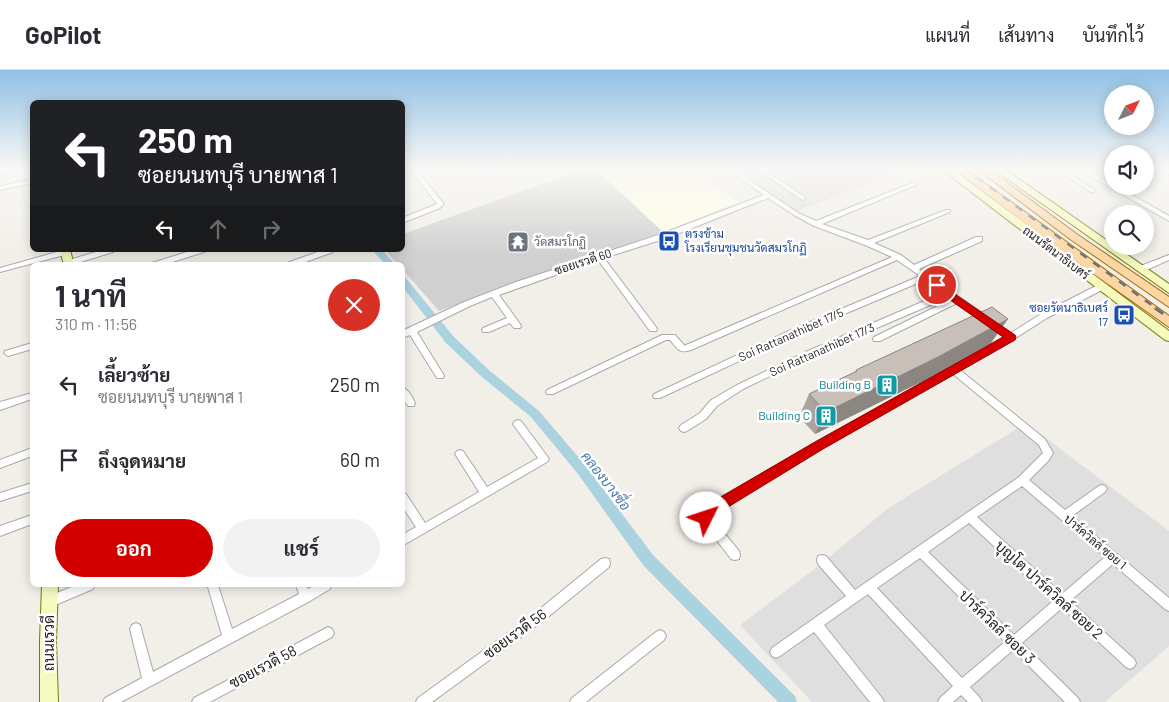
<!DOCTYPE html>
<html lang="th">
<head>
<meta charset="utf-8">
<style>
	:root { --surface:#fff; --page:#f2f2f3; --text:#2b2b33; --muted:#7c7c81; --line:#e1e1e2; --accent:#d40000 }
	body { margin:0; font-family:Barlow,Sarabun,sans-serif; background:var(--page); color:var(--text); height:100vh; display:flex; flex-direction:column; font-size:19px; white-space:nowrap }
	* { box-sizing:border-box; margin:0 }
	p { font-size:16px; color:var(--muted) }
	.icon { flex:none; width:28px; height:28px; fill:none; stroke:currentColor; stroke-width:2; stroke-linecap:round; stroke-linejoin:round }
	.map { position:relative; flex:1; overflow:hidden }
	.panel { position:absolute; left:30px; top:192px; width:375px; height:325px; display:flex; flex-direction:column; background:var(--surface); border-radius:8px; box-shadow:0 2px 12px #0003 }
	.panel>* { flex:none }
	.top-card { position:absolute; left:30px; top:30px; width:375px; height:152px; border-radius:8px; box-shadow:0 2px 12px #0003; background:#202124; color:#fff; overflow:hidden }
	.needle { width:32px; rotate:48deg }
	.tools { position:absolute; left:1104px; top:15px; display:grid; gap:10px }
	.tools a { display:grid; place-items:center; width:50px; height:50px; border-radius:50%; background:var(--surface); box-shadow:0 2px 12px #0003; font-size:25px }
	.pin { position:absolute; display:grid; place-items:center; width:42px; height:42px; color:#fff; margin:-21px; border:2px solid #fff; border-radius:50%; box-shadow:0 1px 5px #0007 }
	.me { position:absolute; width:55px; margin:-28px; rotate:49deg; stroke-linejoin:round; filter:drop-shadow(0 0 4px #0008) }
	.turn { display:flex; align-items:center; gap:18px; height:105px; padding:0 25px; font-size:22px }
	.turn .icon { width:65px; height:65px; stroke-width:2.5 }
	.turn b { display:block; font-size:35px; line-height:42px }
	.lanes { display:flex; align-items:center; height:48px; padding:0 25px; background:#0003; justify-content:center; gap:25px; direction:ltr }
	.lanes .off { opacity:.35 }
	.round { display:grid; place-items:center; flex:none; width:52px; height:52px; border-radius:26px; background:var(--page) }
	.head { display:flex; align-items:center; justify-content:space-between; height:85px; padding:0 25px }
	h1 { font-size:30px; font-weight:700; line-height:38px }
	.action { display:flex; gap:10px; margin-top:auto; padding:10px 25px }
	.action a { flex:1; height:58px; border-radius:30px; background:var(--accent); color:#fff; font-size:20px; font-weight:700; line-height:58px; text-align:center }
	.action a+a { background:var(--page); color:var(--text) }
	ul { padding:0; list-style:none }
	li { display:flex; align-items:center; gap:15px; height:75px; padding:0 25px }
	li div { flex:1 }
	li b { display:block; font-size:19px }
	li em { font-style:normal }
	header { display:flex; align-items:center; gap:30px; box-sizing:border-box; height:70px; padding:0 25px; background:var(--surface); border-bottom:1px solid var(--line) }
	header strong { font-size:24px }
	nav { display:flex; gap:28px; margin-inline-start:auto; font-size:18px }
	.map>svg:first-child { display:block }
</style>
</head>
<body>
<header>
<strong>GoPilot</strong>
<nav><a>แผนที่</a><a>เส้นทาง</a><a>บันทึกไว้</a></nav>
</header>
<div class="map">
<svg width="1169" height="632" viewBox="0 0 1169 632">
	<rect width="100%" height="100%" fill="#f2efe9"/>
	<!-- residential -->
	<g fill="#e0dfdf">
		<polygon points="733,98 894,98 899,102 797,141"/>
		<polygon points="1026,353 1169,461 1169,576 1105,632 812,632 740,555 813,500 890,437"/>
	</g>
	<!-- education -->
	<polygon fill="#ffffe5" points="594,98 720,98 721,99 702,107 738,132 663,162"/>
	<!-- religious -->
	<polygon fill="#d0d0d0" points="587,98 594,98 663,162 439,241 403,200 402,195 398,195 385,180 402,180 403,164"/>
	<g fill="none" stroke-linecap="round" stroke-linejoin="round">
		<!-- canal -->
		<g fill="#aad3df" fill-rule="evenodd">
			<polygon points="372,180 382,180 396,195 386,195"/>
			<polygon points="402,206 405,207 454,267 490,301 539,341 586,396 653,485 795,626 797,632 778,632 643,495 578,404 531,347 482,307 446,273 402,216"/>
		</g>
		<!-- street casing -->
		<g stroke="#a9a9a9" stroke-width="2">
			<g id="street">
				<polygon points="15,98 27,98 0,105 0,101"/>
				<polygon points="409,98 415,98 444,134 440,138 402,153 402,148 437,134"/>
				<polygon points="501,98 510,98 495,104 492,102"/>
				<path d="M 725,98 L 732,98 L 798,143 L 816,151 L 912,113 L 916,113 L 916,115 L 822,154 L 868,170 L 946,140 L 950,140 L 950,142 L 874,173 L 901,185 L 914,195 L 976,167 L 982,167 L 982,171 L 919,199 L 1011,263 L 1041,244 L 1098,215 L 1104,215 L 1105,217 L 1104,219 L 1047,248 L 1014,269 L 960,300 L 1045,369 L 1053,383 L 1049,390 L 1029,410 L 1065,440 L 1099,416 L 1102,415 L 1105,416 L 1107,419 L 1105,422 L 1072,446 L 1169,528 L 1169,541 L 1165,539 L 1113,494 L 1070,531 L 1134,589 L 1136,593 L 1134,597 L 1130,599 L 1126,597 L 1062,538 L 1022,573 L 1078,628 L 1080,632 L 1065,632 L 1013,580 L 970,617 L 980,628 L 982,632 L 968,632 L 961,625 L 953,632 L 938,632 L 940,628 L 953,616 L 868,524 L 824,555 L 882,628 L 884,632 L 870,632 L 814,562 L 780,586 L 776,588 L 772,586 L 770,582 L 772,578 L 846,526 L 818,494 L 817,490 L 818,486 L 822,485 L 826,486 L 855,520 L 1019,407 L 1043,383 L 1039,375 L 953,304 L 822,378 L 714,443 L 711,447 L 739,481 L 740,485 L 739,489 L 735,490 L 731,489 L 702,451 L 701,444 L 706,437 L 816,372 L 1005,267 L 957,233 L 880,271 L 874,271 L 873,269 L 874,267 L 952,229 L 949,227 L 816,284 L 743,319 L 717,336 L 706,349 L 687,361 L 684,362 L 681,361 L 679,358 L 681,355 L 700,343 L 711,330 L 737,315 L 810,280 L 943,223 L 925,210 L 797,264 L 660,328 L 654,328 L 653,326 L 654,324 L 791,260 L 920,206 L 897,190 L 691,280 C 679,284 678,279 670,270 L 666,270 L 553,324 L 547,324 L 546,322 L 547,320 L 662,265 L 675,265 L 685,276 L 686,275 L 892,187 L 865,175 L 814,156 L 794,145 L 768,128 L 667,168 L 604,188 L 656,257 L 657,259 L 656,261 L 650,261 L 598,190 L 499,225 L 520,254 L 521,256 L 520,258 L 514,258 L 510,253 L 489,262 L 483,262 L 482,260 L 483,258 L 507,248 L 492,227 L 470,236 L 417,262 L 443,304 L 444,306 L 443,308 L 437,308 L 410,265 L 402,268 L 402,261 L 464,232 L 516,212 L 661,164 L 764,125 ZM 1022,416 L 1105,487 L 1062,524 L 977,447 ZM 969,453 L 1053,531 L 1014,565 L 928,482 ZM 920,488 L 1005,572 L 962,608 L 877,518 Z"/>
				<polygon points="755,98 762,98 806,128 803,130 801,129"/>
				<polygon points="1003,98 1012,98 1000,103 997,101"/>
				<polygon points="1053,98 1060,98 1096,121 1093,123 1091,122"/>
				<polygon points="1076,98 1084,98 1112,114 1112,116 1116,116 1169,146 1169,151"/>
				<polygon points="1157,98 1165,98 1169,100 1169,105"/>
				<polygon points="32,109 32,113 0,120 0,116"/>
				<polygon points="64,180 68,180 68,184 0,202 0,198"/>
				<polygon points="102,180 114,180 113,182 71,195 66,195 65,193 66,191"/>
				<polygon points="193,180 205,180 204,182 163,195 151,195 152,193"/>
				<polygon points="323,180 334,180 333,182 297,195 286,195 287,193"/>
				<polygon points="1169,185 1169,190 1144,201 1141,201 1137,199 1138,197"/>
				<polygon points="32,273 32,279 8,286 4,283 5,281"/>
				<path d="M 402,317 C 408,319 413,328 415,333 L 414,336 L 408,336 L 402,328 Z"/>
				<polygon points="32,323 32,329 0,340 0,332"/>
				<polygon points="518,350 521,351 547,386 549,389 547,392 402,476 402,465 416,457 402,436 402,423 406,424 425,453 479,422 457,387 455,384 457,381 460,380 463,381 487,417 538,388 515,357 513,354 515,351"/>
				<polygon points="32,378 32,386 0,398 0,390"/>
				<polygon points="32,413 32,421 0,431 0,423"/>
				<polygon points="32,445 32,454 0,466 0,456"/>
				<polygon points="605,488 609,489 610,493 609,497 543,551 432,632 416,632 418,628 535,543 601,489"/>
				<polygon points="76,515 94,515 93,519 53,536 49,538 45,536 43,532 45,528"/>
				<polygon points="208,515 218,515 232,559 299,524 296,515 306,515 308,519 315,515 331,515 330,519 310,531 121,632 103,632 105,628 142,608 130,559 132,555 136,553 140,555 153,602 222,565 208,517"/>
				<polygon points="328,557 332,559 334,563 332,567 210,632 192,632 194,628"/>
				<polygon points="660,560 664,562 666,566 664,570 586,632 570,632 572,628 656,562"/>
			</g>
		</g>
		<!-- secondary casing -->
		<g stroke="#707d05" stroke-width="2">
			<g id="secondary">
				<polygon points="940,98 951,98 1169,261 1169,271 1165,270"/>
				<polygon points="992,98 1003,98 1112,174 1112,176 1115,176 1169,214 1169,223"/>
				<polygon points="60,180 70,180 74,195 64,195"/>
				<polygon points="42,515 58,515 56,571 58,632 40,632 40,571"/>
			</g>
		</g>
		<!-- primary casing -->
		<g stroke="#a06b00" stroke-width="2">
			<g id="primary">
				<polygon points="953,98 964,98 1169,246 1169,257 1057,178"/>
				<polygon points="976,98 987,98 1078,165 1169,227 1169,237 1070,169"/>
			</g>
		</g>
		<!-- street -->
		<use href="#street" fill="#fff" fill-rule="evenodd"/>
		<!-- secondary -->
		<use href="#secondary" fill="#f7fabf" fill-rule="evenodd"/>
		<!-- primary -->
		<use href="#primary" fill="#fcd6a4" fill-rule="evenodd"/>
		<!-- rail-far1 -->
		<polyline stroke="#707070" stroke-width="2.5" stroke-dasharray="8 8" stroke-linecap="butt" points="964,98 1157,239"/>
		<!-- rail -->
		<polyline stroke="#707070" stroke-width="3" stroke-dasharray="10 10" stroke-linecap="butt" points="1155,238 1169,248"/>
	</g>
	<!-- wall -->
	<polygon fill="#aba49e" points="991,273 923,311 815,364 799,347 809,324 855,302 856,300"/>
	<!-- shaded-wall -->
	<polygon fill="#8b8681" points="1008,249 991,273 923,311 815,364 826,342"/>
	<!-- building -->
	<polygon fill="#c7bfb8" stroke="#8b8681" points="992,237 1008,249 938,287 826,342 809,324 857,301 856,300"/>
	<!-- sky -->
	<linearGradient id="sky" x2="0" y2="1"><stop stop-color="#8fc0e4"/><stop offset="0.53" stop-color="#f9f8f5"/><stop offset="1" stop-color="#f9f8f5" stop-opacity="0"/></linearGradient>
	<rect width="1169" height="186" fill="url(#sky)"/>
	<!-- route -->
	<polygon fill="#d40000" stroke="#8a0000" points="937,212 1015,265 1016,267 1015,270 823,379 715,445 710,453 706,454 701,453 700,444 705,436 815,372 1003,267 933,218 932,215"/>
	<!-- icons -->
	<defs>
		<g id="bus-square" transform="scale(1.125)"><rect x="-9" y="-9" width="18" height="18" rx="4" fill="#1a4fb4" stroke="#fff"/><path d="M-5-6H5V4H4V6H2V4H-2V6H-4V4H-5ZM-3.5-4V0h7V-4ZM-3.5 1.2v1.5H-2V1.2ZM2 1.2v1.5H3.5V1.2Z" fill="#fff"/></g>
		<g id="temple-square" transform="scale(1.125)"><rect x="-9" y="-9" width="18" height="18" rx="4" fill="#6b7280" stroke="#fff"/><path d="M0-6L5-2H3V0L6.5 2.5H4V6H1.5V3h-3V6H-4V2.5H-6.5L-3 0V-2H-5Z" fill="#fff"/></g>
		<g id="building-square" transform="scale(1.125)"><rect x="-9" y="-9" width="18" height="18" rx="4" fill="#0f9aa8" stroke="#fff"/><path d="M-4-6H4V6H1V3H-1V6H-4ZM-2.5-4.3h1.7v1.8h-1.7ZM.8-4.3h1.7v1.8H.8ZM-2.5-1h1.7V.8h-1.7ZM.8-1h1.7V.8H.8Z" fill="#fff"/></g>
	</defs>
	<g fill-rule="evenodd">
		<use href="#bus-square" x="669" y="171"/>
		<use href="#temple-square" x="518" y="172"/>
		<use href="#bus-square" x="1124" y="245"/>
		<use href="#building-square" x="887" y="315"/>
		<use href="#building-square" x="826" y="346"/>
	</g>
	<g text-anchor="middle" stroke-width="5" stroke-linejoin="round" paint-order="stroke">
		<!-- transit labels -->
		<g font-size="12" fill="#164399" stroke="#fff" text-anchor="start">
			<text x="685" y="168">ตรงข้าม<tspan x="685" dy="14">โรงเรียนชุมชนวัดสมรโกฏิ</tspan></text>
			<text x="1108" y="242" text-anchor="end">ซอยรัตนาธิเบศร์<tspan x="1108" dy="14">17</tspan></text>
		</g>
		<!-- worship labels -->
		<g font-size="12" fill="#5b616d" stroke="#fff" text-anchor="start">
			<text x="534" y="176">วัดสมรโกฏิ</text>
		</g>
		<!-- street labels -->
		<g font-size="12" fill="#222" stroke="#fff">
			<text transform="translate(1056 183) rotate(37)" y="4">ถนนรัตนาธิเบศร์</text>
			<text transform="translate(583 192) rotate(-18)" y="4">ซอยเรวดี 60</text>
			<text transform="translate(791 265) rotate(-24)" y="4">Soi Rattanathibet 17/5</text>
			<text transform="translate(822 280) rotate(-24)" y="4">Soi Rattanathibet 17/3</text>
			<text transform="translate(1095 472) rotate(40)" y="4">ปาร์ควิลล์ ซอย 1</text>
		</g>
		<!-- culture labels -->
		<g font-size="12" fill="#0d838f" stroke="#fff" text-anchor="end">
			<text x="871" y="319">Building B</text>
			<text x="810" y="350">Building C</text>
		</g>
		<!-- water labels -->
		<g font-size="14" font-style="italic" fill="#4a7aab" stroke="#fff">
			<text transform="translate(606 411) rotate(52)" y="5">คลองบางซื่อ</text>
		</g>
		<!-- near-street labels -->
		<g font-size="15" fill="#222" stroke="#fff">
			<text transform="translate(1049 520) rotate(42)" y="5">บุญโต ปาร์ควิลล์ ซอย 2</text>
			<text transform="translate(997 557) rotate(44)" y="5">ปาร์ควิลล์ ซอย 3</text>
			<text transform="translate(515 564) rotate(-36)" y="5">ซอยเรวดี 56</text>
			<text transform="translate(49 573) rotate(-90)" y="5">ถนนเรวดี</text>
			<text transform="translate(263 597) rotate(-28)" y="5">ซอยเรวดี 58</text>
		</g>
	</g>
</svg>
<div class="tools">
<a><svg class="needle" viewBox="-14 -14 28 28"><path d="M0-13l5 13h-10z" fill="#e53935"/><path d="M0 13l5-13h-10z" fill="#7c7c81"/></svg></a>
<a><svg class="icon" aria-label="sound" viewBox="0 0 24 24"><path d="M4 9h4l5-4v14l-5-4H4zM17 9q2 3 0 6"/></svg></a>
<a><svg class="icon" aria-label="search" viewBox="0 0 24 24"><circle cx="10" cy="10" r="6"/><path d="M15 15l6 6"/></svg></a>
</div>
<div class="pin" style="left:937px;top:215px;background:#d93025"><svg class="icon" aria-label="arrive" viewBox="0 0 24 24"><path d="M6 21V4h12l-3 4 3 4H6"/></svg></div>
<svg class="me" style="left:706px;top:448px" viewBox="-20 -20 40 40"><circle r="19" fill="#fff"/><path d="M0-13L10 11 0 6-10 11z" fill="#d40000"/></svg>
<div class="top-card">
<div class="turn"><svg class="icon" aria-label="left" viewBox="0 0 24 24"><path d="M17 20v-9H6M10 6l-5 5 5 5"/></svg><div><b>250 m</b>ซอยนนทบุรี บายพาส 1</div></div>
<div class="lanes"><svg class="icon" aria-label="left" viewBox="0 0 24 24"><path d="M17 20v-9H6M10 6l-5 5 5 5"/></svg><svg class="icon off" aria-label="ahead" viewBox="0 0 24 24"><path d="M12 20V5M6 11l6-6 6 6"/></svg><svg class="icon off" aria-label="right" viewBox="0 0 24 24"><path d="M7 20v-9h11M14 6l5 5-5 5"/></svg></div>
</div>
<section class="panel">
<div class="head"><div><h1>1 นาที</h1><p>310 m · 11:56</p></div><a class="round" style="background:#d93025;color:#fff"><svg class="icon" aria-label="close" viewBox="0 0 24 24"><path d="M6 6l12 12M18 6L6 18"/></svg></a></div>
<ul>
<li><svg class="icon" aria-label="left" viewBox="0 0 24 24"><path d="M17 20v-9H6M10 6l-5 5 5 5"/></svg><div><b>เลี้ยวซ้าย</b><p>ซอยนนทบุรี บายพาส 1</p></div><em>250 m</em></li>
<li><svg class="icon" aria-label="arrive" viewBox="0 0 24 24"><path d="M6 21V4h12l-3 4 3 4H6"/></svg><div><b>ถึงจุดหมาย</b></div><em>60 m</em></li>
</ul>
<div class="action"><a>ออก</a><a>แชร์</a></div>
</section>
</div>
</body>
</html>
